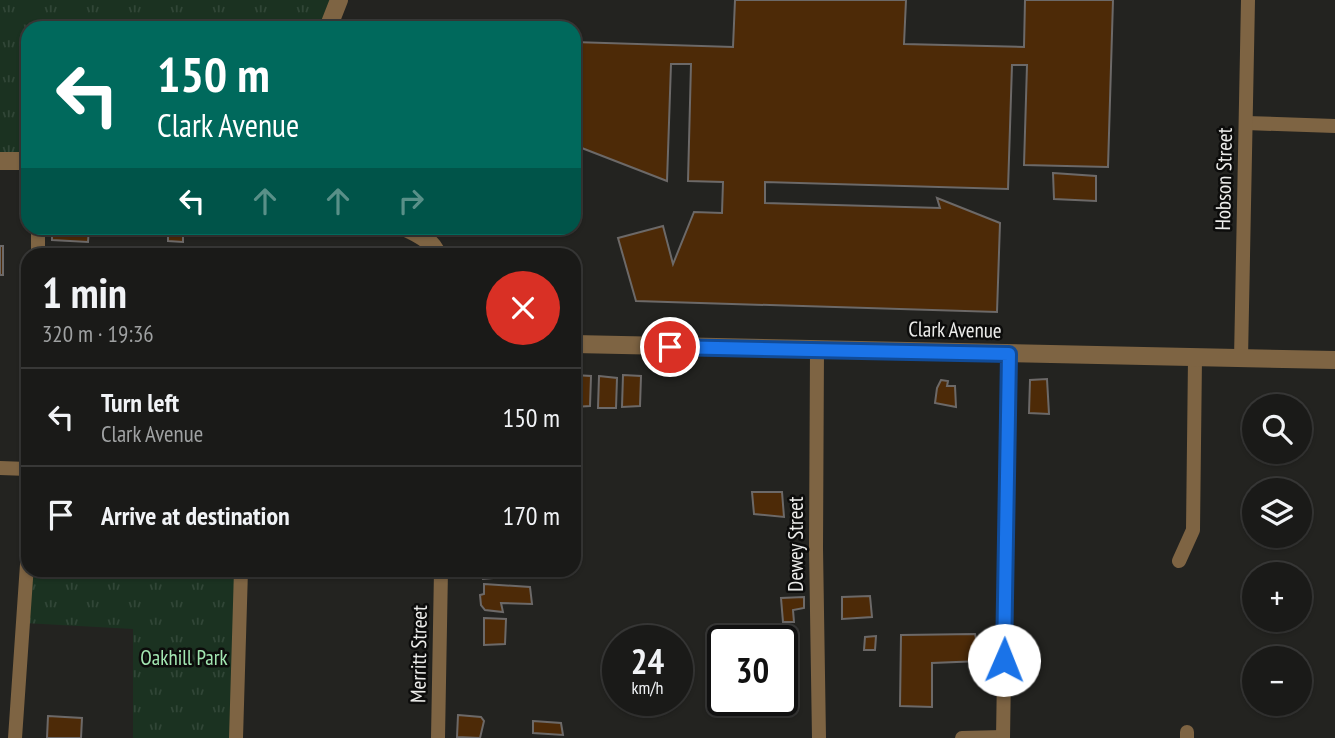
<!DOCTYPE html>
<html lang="en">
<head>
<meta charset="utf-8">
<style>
	:root { --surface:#1a1a18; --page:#232321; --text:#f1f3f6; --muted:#9fa1a2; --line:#383837 }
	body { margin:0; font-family:"PT Sans Narrow",sans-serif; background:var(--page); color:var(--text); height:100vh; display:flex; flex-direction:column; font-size:26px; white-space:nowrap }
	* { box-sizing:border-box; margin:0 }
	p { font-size:23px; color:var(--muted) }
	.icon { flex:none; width:38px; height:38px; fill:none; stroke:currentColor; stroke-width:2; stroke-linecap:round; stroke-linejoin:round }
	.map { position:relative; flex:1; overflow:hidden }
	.sheet { position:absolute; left:21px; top:248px; width:560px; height:329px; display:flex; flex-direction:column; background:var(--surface); border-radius:21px; box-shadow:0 2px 5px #0004,0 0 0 2px var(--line) }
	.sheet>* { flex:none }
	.guide { position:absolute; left:21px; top:21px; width:560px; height:214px; border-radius:21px; box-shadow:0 2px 5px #0004,0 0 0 2px var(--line); background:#00695c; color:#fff; overflow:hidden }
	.fabs { position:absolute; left:1242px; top:394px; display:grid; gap:14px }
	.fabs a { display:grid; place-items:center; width:70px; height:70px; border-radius:50%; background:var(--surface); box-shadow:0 2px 5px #0004,0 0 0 2px var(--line); font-size:35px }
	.speed { position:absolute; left:602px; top:625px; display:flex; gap:14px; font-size:35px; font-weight:700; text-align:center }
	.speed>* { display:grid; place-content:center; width:91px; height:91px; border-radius:50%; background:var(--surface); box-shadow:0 2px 5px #0004,0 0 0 2px var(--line); line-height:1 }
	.speed small { font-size:18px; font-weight:400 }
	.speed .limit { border:4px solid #111; border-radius:10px; background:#fff; color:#111 }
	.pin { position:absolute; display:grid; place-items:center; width:60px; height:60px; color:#fff; margin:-30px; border:4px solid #fff; border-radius:50%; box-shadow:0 2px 7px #0007 }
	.me { position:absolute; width:77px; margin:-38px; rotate:1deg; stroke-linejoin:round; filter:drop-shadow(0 0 5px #0008) }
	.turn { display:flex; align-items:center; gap:24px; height:147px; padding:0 21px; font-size:32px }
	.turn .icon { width:91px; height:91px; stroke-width:2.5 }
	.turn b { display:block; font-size:49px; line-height:60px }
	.lanes { display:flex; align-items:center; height:66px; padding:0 21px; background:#0003; justify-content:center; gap:35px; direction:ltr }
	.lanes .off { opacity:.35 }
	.round { display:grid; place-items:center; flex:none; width:74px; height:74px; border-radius:37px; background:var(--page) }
	.head { display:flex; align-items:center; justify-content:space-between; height:119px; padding:0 21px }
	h1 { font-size:42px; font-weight:700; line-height:52px }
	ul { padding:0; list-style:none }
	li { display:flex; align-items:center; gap:21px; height:98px; padding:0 21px; border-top:2px solid var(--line) }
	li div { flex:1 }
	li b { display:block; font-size:26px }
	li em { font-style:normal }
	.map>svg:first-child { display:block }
</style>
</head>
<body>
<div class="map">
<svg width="1335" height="738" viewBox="0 0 1335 738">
	<defs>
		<pattern id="park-tufts" width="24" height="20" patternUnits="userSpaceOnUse" patternTransform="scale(1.75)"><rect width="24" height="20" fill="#1b3221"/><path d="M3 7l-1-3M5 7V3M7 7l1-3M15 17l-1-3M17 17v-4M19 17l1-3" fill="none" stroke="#314637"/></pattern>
	</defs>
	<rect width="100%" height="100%" fill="#232320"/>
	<!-- park -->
	<g fill="url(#park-tufts)">
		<polygon points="0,0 335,0 323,28 28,28 28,158 0,158"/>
		<polygon points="28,571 239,571 233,738 133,738 133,629 24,623"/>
	</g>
	<!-- building -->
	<g fill="#4d2a07" stroke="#6c6968" stroke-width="2">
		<polygon points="735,0 906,0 904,44 1024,47 1025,0 1113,0 1108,167 1024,165 1027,65 1012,65 1008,189 765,182 765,203 940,208 937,198 1000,223 997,312 636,301 618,238 663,226 673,264 694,212 722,213 723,182 688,181 691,64 671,64 667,181 574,145 574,42 733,47"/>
		<polygon points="1053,173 1096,176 1096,201 1054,199"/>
		<polygon points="52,228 89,228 88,242 52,240"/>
		<polygon points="148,228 183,228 183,242 168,241 168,229"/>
		<rect x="0" y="246" width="3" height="29"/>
		<polygon points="574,375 591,376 590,406 574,407"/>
		<polygon points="623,375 641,376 640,406 622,407"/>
		<polygon points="599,376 617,378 616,408 598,408"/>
		<polygon points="1047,379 1049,414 1029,413 1030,380"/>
		<polygon points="941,380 948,381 947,386 955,386 956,407 935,403 937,388"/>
		<polygon points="752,492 782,492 784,517 754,514"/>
		<polygon points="482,570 523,570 523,572 505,572 504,577 483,579"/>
		<polygon points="484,584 530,587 532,604 501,603 503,612 485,610 481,605 480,595 484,594"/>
		<polygon points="870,596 872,617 842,619 842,597"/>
		<polygon points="804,597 804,608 793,610 794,622 783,622 781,598"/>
		<polygon points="484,618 506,619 505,644 484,645"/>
		<polygon points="975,634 981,661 932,663 932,707 900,706 901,635"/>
		<polygon points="876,636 875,650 864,650 865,637"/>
		<polygon points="458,715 481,717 484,721 480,738 457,737"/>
		<polygon points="48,716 82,718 81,738 47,738"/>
		<polygon points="533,721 561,723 563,735 533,733"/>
	</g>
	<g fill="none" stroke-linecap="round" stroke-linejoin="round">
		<!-- minor -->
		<g stroke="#7e6443" stroke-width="14">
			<polyline points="1246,123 1335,126"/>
			<polyline points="38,256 38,228"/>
			<polyline points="817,350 816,548 819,738"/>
			<polyline points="1241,359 1248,0"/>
			<polyline points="0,468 28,469"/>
			<polyline points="1179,561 1193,530 1195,358"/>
			<polyline points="15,738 28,550"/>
			<polyline points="236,738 241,570"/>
			<polyline points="438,738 441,570"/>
			<polyline points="962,738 1003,737"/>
			<polyline points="1003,738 1009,354"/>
			<polyline points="1187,738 1187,732"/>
		</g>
		<!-- tertiary -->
		<g stroke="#7e6443" stroke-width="18">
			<polyline points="328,28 339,0"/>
			<polyline points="0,161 28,161"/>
			<path d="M 406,228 C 419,234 433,241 438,256"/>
			<polyline points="574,344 1335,360"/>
		</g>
	</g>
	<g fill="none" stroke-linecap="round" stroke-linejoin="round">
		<!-- route casing -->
		<g stroke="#114b97" stroke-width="18">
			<polyline id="route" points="670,347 1009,354 1004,660"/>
		</g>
		<!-- route -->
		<use href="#route" stroke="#1a73e8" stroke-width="12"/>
	</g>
	<g text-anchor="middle" stroke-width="5" stroke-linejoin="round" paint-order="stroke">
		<!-- street labels -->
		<g font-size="21" fill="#ededeb" stroke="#0c0c0b">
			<text transform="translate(1224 179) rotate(-89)" y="7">Hobson Street</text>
			<text transform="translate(955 330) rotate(1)" y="7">Clark Avenue</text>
			<text transform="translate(796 544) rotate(-90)" y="7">Dewey Street</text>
			<text transform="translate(419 654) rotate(-89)" y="7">Merritt Street</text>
		</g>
		<!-- park labels -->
		<g font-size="21" fill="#a2e6b1" stroke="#0c0c0b">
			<text x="184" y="665">Oakhill Park</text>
		</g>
	</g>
</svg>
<div class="fabs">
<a><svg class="icon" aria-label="search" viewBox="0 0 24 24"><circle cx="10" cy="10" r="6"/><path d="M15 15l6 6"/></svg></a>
<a><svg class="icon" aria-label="layers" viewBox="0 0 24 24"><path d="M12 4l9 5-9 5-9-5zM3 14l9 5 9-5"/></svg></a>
<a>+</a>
<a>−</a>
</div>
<div class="speed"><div>24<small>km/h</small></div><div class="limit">30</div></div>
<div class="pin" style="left:670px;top:347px;background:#d93025"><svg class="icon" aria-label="arrive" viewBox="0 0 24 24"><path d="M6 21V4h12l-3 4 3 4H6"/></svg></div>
<svg class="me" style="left:1004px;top:660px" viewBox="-20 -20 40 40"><circle r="19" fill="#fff"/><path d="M0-13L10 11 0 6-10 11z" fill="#1a73e8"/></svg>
<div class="guide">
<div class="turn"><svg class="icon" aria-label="left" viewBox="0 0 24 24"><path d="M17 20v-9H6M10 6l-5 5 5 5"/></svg><div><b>150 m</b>Clark Avenue</div></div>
<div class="lanes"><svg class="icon" aria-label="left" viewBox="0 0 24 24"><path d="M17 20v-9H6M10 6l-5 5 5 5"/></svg><svg class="icon off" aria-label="ahead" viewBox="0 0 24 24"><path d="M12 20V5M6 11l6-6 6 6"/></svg><svg class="icon off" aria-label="ahead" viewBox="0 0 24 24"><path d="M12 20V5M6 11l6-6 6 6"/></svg><svg class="icon off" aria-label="right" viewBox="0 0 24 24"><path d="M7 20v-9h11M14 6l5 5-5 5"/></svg></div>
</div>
<section class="sheet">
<div class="head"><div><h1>1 min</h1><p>320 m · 19:36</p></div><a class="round" style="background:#d93025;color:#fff"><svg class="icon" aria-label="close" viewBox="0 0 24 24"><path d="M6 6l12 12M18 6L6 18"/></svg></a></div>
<ul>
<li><svg class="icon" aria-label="left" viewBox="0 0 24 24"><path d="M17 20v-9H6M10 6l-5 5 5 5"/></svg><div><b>Turn left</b><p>Clark Avenue</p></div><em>150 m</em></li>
<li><svg class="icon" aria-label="arrive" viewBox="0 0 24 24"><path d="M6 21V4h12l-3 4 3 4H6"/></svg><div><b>Arrive at destination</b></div><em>170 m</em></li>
</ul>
</section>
</div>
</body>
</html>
